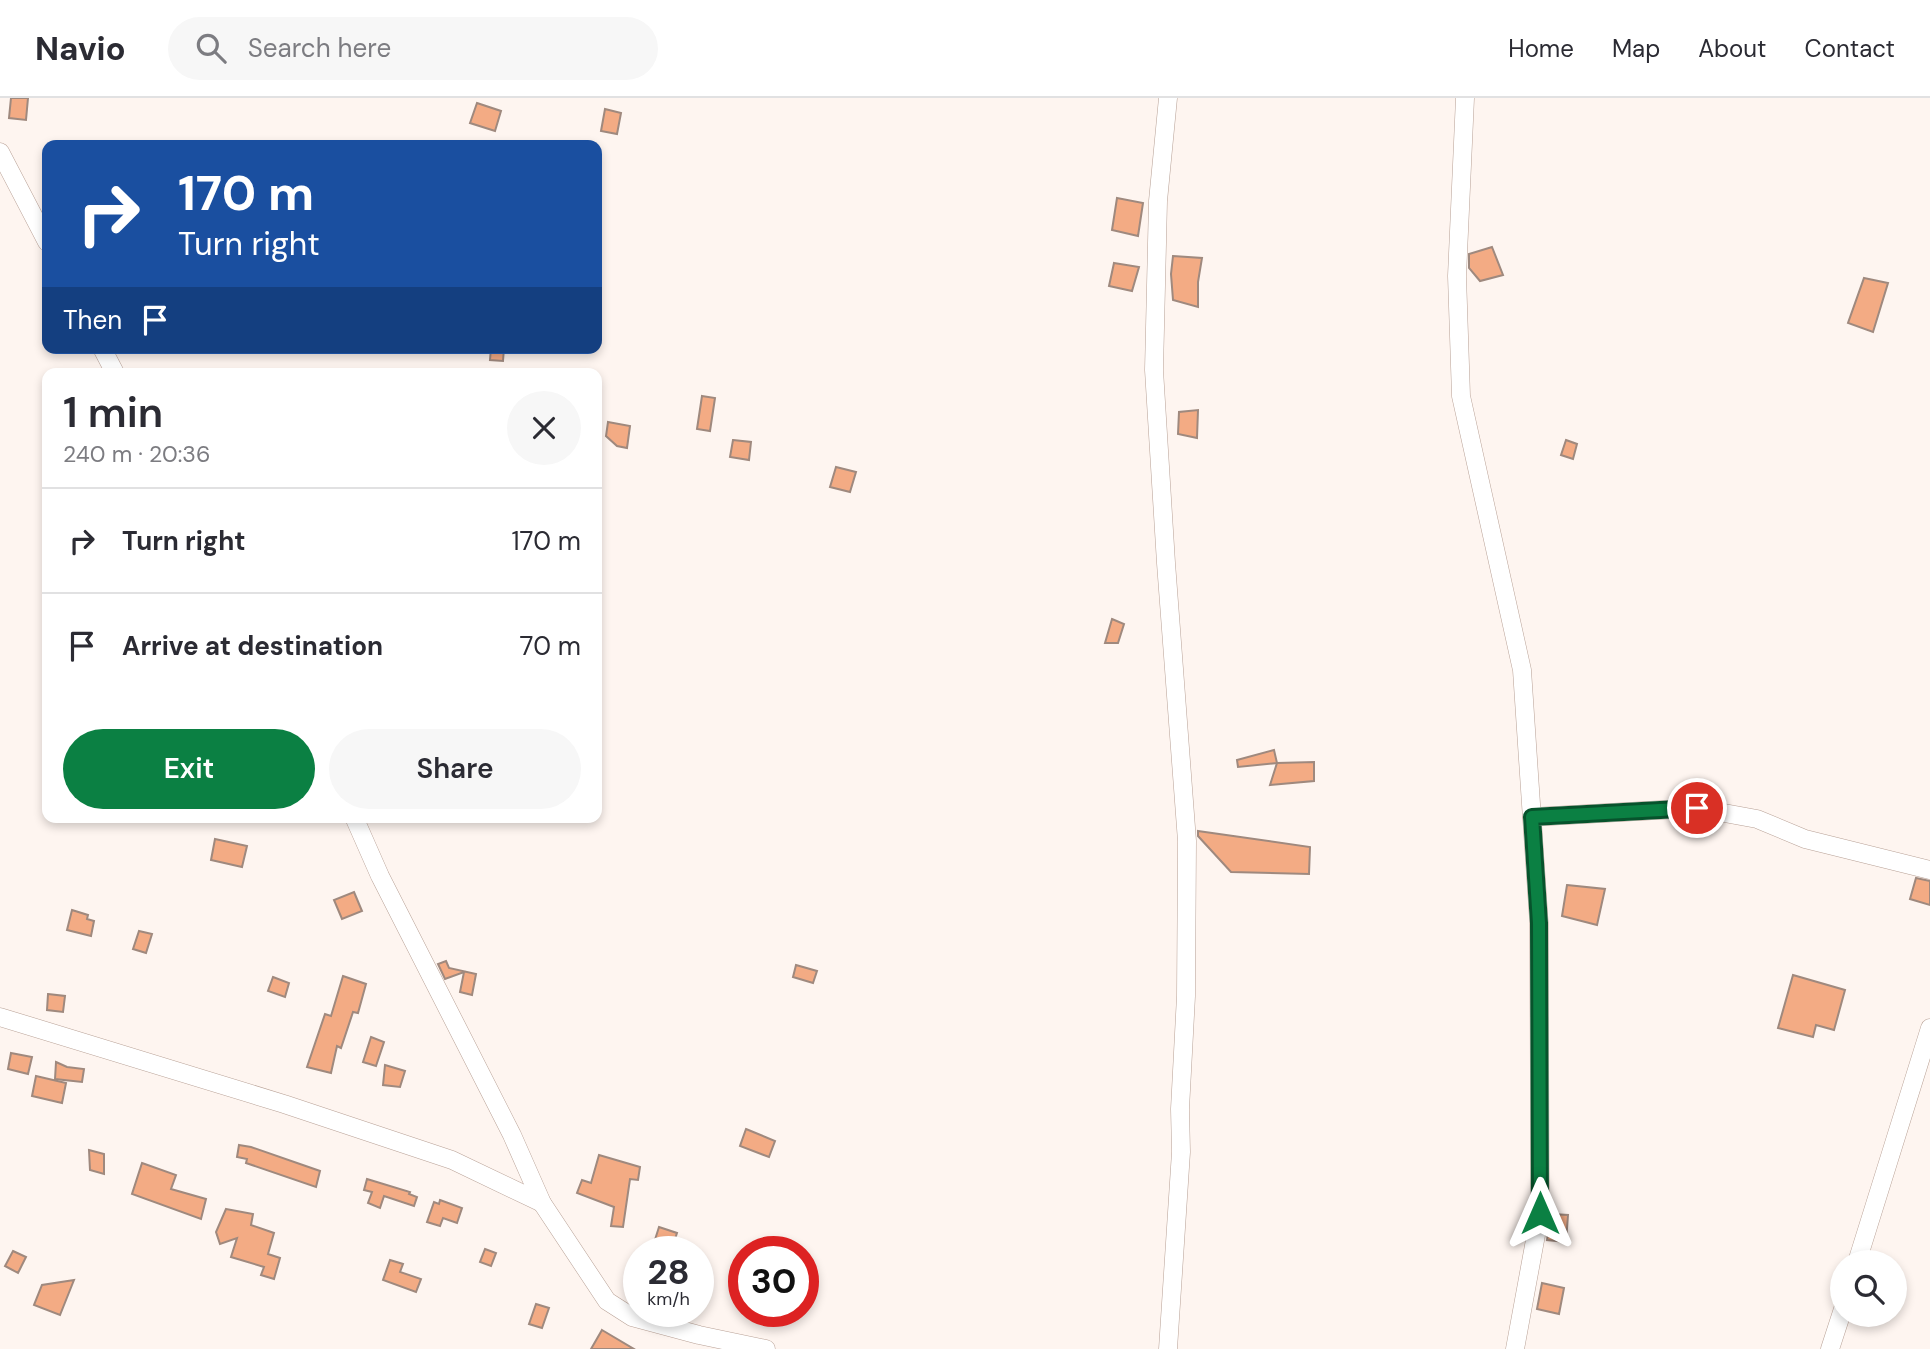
<!DOCTYPE html>
<html lang="en">
<head>
<meta charset="utf-8">
<style>
	:root { --surface:#fff; --page:#f7f7f7; --text:#2b2b33; --muted:#7c7c81; --line:#e1e1e2; --accent:#0b8043 }
	body { margin:0; font-family:"DM Sans",sans-serif; background:var(--page); color:var(--text); height:100vh; display:flex; flex-direction:column; font-size:26px; white-space:nowrap }
	* { box-sizing:border-box; margin:0 }
	p { font-size:23px; color:var(--muted) }
	.icon { flex:none; width:38px; height:38px; fill:none; stroke:currentColor; stroke-width:2; stroke-linecap:round; stroke-linejoin:round }
	.map { position:relative; flex:1; overflow:hidden }
	.details { position:absolute; left:42px; top:270px; width:560px; height:455px; display:flex; flex-direction:column; background:var(--surface); border-radius:14px; box-shadow:0 4px 10px #0003 }
	.details>* { flex:none }
	.hud { position:absolute; left:42px; top:42px; width:560px; height:214px; border-radius:14px; box-shadow:0 4px 10px #0003; background:#1a4fa0; color:#fff; overflow:hidden }
	.fabs { position:absolute; left:1830px; top:1152px; display:grid; gap:14px }
	.fabs a { display:grid; place-items:center; width:77px; height:77px; border-radius:50%; background:var(--surface); box-shadow:0 4px 10px #0003; font-size:35px }
	.speed { position:absolute; left:623px; top:1138px; display:flex; gap:14px; font-size:35px; font-weight:700; text-align:center }
	.speed>* { display:grid; place-content:center; width:91px; height:91px; border-radius:50%; background:var(--surface); box-shadow:0 4px 10px #0003; line-height:1 }
	.speed small { font-size:18px; font-weight:400 }
	.speed .limit { border:10px solid #d22; background:#fff; color:#111 }
	.pin { position:absolute; display:grid; place-items:center; width:60px; height:60px; color:#fff; margin:-30px; border:4px solid #fff; border-radius:50%; box-shadow:0 2px 7px #0007 }
	.me { position:absolute; width:77px; margin:-38px; rotate:0deg; stroke-linejoin:round; filter:drop-shadow(0 0 5px #0008) }
	.turn { display:flex; align-items:center; gap:24px; height:147px; padding:0 21px; font-size:32px }
	.turn .icon { width:91px; height:91px; stroke-width:2.5 }
	.turn b { display:block; font-size:49px; line-height:60px }
	.then { display:flex; align-items:center; height:66px; padding:0 21px; background:#0003; gap:14px; font-size:26px }
	.round { display:grid; place-items:center; flex:none; width:74px; height:74px; border-radius:37px; background:var(--page) }
	.headline { display:flex; align-items:center; justify-content:space-between; height:119px; padding:0 21px }
	h1 { font-size:42px; font-weight:600; line-height:52px }
	.cta { display:flex; gap:14px; margin-top:auto; padding:14px 21px }
	.cta a { flex:1; height:80px; border-radius:42px; background:var(--accent); color:#fff; font-size:28px; font-weight:600; line-height:80px; text-align:center }
	.cta a+a { background:var(--page); color:var(--text) }
	ul { padding:0; list-style:none }
	li { display:flex; align-items:center; gap:21px; height:105px; padding:0 21px; border-top:2px solid var(--line) }
	li div { flex:1 }
	li b { display:block; font-size:26px }
	li em { font-style:normal }
	header { display:flex; align-items:center; gap:42px; box-sizing:border-box; height:98px; padding:0 35px; background:var(--surface); border-bottom:2px solid var(--line) }
	header strong { font-size:33px }
	nav { display:flex; gap:38px; margin-inline-start:auto; font-size:24px }
	.search { width:490px; height:63px; background:var(--page); display:flex; align-items:center; gap:18px; box-sizing:border-box; padding:0 24px; border-radius:38px; color:var(--muted); font-size:26px }
	.map>svg:first-child { display:block }
</style>
</head>
<body>
<header>
<strong>Navio</strong>
<div class="search"><svg class="icon" aria-label="search" viewBox="0 0 24 24"><circle cx="10" cy="10" r="6"/><path d="M15 15l6 6"/></svg>Search here</div>
<nav><a>Home</a><a>Map</a><a>About</a><a>Contact</a></nav>
</header>
<div class="map">
<svg width="1930" height="1251" viewBox="0 0 1930 1251">
	<rect width="100%" height="100%" fill="#fef5f0"/>
	<!-- building -->
	<g fill="#f3ab84" stroke="#9f897e" stroke-width="2">
		<polygon points="11,0 28,0 26,22 9,20"/>
		<polygon points="477,5 501,13 495,33 470,25"/>
		<polygon points="605,11 621,15 617,36 601,33"/>
		<polygon points="1117,100 1143,105 1138,138 1112,132"/>
		<polygon points="1492,149 1503,177 1480,183 1469,170 1469,156"/>
		<polygon points="1173,158 1202,160 1198,184 1198,209 1173,202 1171,176"/>
		<polygon points="1114,165 1139,169 1132,193 1109,188"/>
		<polygon points="1864,180 1888,185 1873,234 1848,225"/>
		<polygon points="491,250 504,250 503,263 490,262"/>
		<polygon points="702,298 715,300 710,333 697,331"/>
		<polygon points="1198,312 1197,340 1178,336 1179,314"/>
		<polygon points="608,324 630,328 627,350 617,348 606,338"/>
		<polygon points="733,342 751,344 749,362 730,359"/>
		<polygon points="1566,342 1577,346 1573,361 1561,357"/>
		<polygon points="836,369 856,374 850,394 830,389"/>
		<polygon points="1112,521 1124,526 1118,545 1105,545"/>
		<polygon points="1274,652 1277,665 1238,669 1237,662"/>
		<polygon points="1314,664 1314,683 1270,687 1277,665"/>
		<polygon points="1198,733 1310,749 1309,776 1231,774 1198,738"/>
		<polygon points="215,741 247,748 242,769 211,762"/>
		<polygon points="1916,780 1930,783 1930,807 1910,801"/>
		<polygon points="1567,787 1605,791 1597,827 1562,818"/>
		<polygon points="354,794 362,813 342,821 334,802"/>
		<polygon points="72,812 88,817 87,821 94,823 91,838 67,832"/>
		<polygon points="139,833 152,836 146,855 133,851"/>
		<polygon points="446,863 449,870 476,876 472,897 460,894 464,874 445,881 438,866"/>
		<polygon points="796,867 817,873 813,885 793,879"/>
		<polygon points="1793,877 1845,892 1834,932 1816,927 1813,939 1778,930"/>
		<polygon points="343,878 366,886 358,915 353,914 341,950 337,948 331,975 307,969 325,916 331,918"/>
		<polygon points="273,879 289,885 285,899 268,893"/>
		<polygon points="48,896 65,898 63,914 47,912"/>
		<polygon points="371,939 384,944 376,968 363,964"/>
		<polygon points="11,955 32,959 28,976 8,971"/>
		<polygon points="56,964 67,969 84,971 82,984 55,981"/>
		<polygon points="385,967 405,973 400,989 383,987"/>
		<polygon points="36,978 66,985 62,1005 32,998"/>
		<polygon points="746,1031 775,1043 769,1059 740,1048"/>
		<polygon points="239,1047 251,1049 320,1073 316,1089 246,1065 247,1061 237,1059"/>
		<polygon points="89,1052 104,1056 104,1076 90,1072"/>
		<polygon points="599,1057 640,1069 638,1082 630,1081 623,1129 611,1128 614,1109 577,1095 582,1082 591,1085"/>
		<polygon points="142,1065 176,1077 171,1091 206,1101 201,1121 132,1096"/>
		<polygon points="367,1081 410,1094 409,1096 417,1099 414,1108 384,1098 380,1110 368,1105 372,1094 364,1092"/>
		<polygon points="440,1102 462,1110 457,1125 443,1120 440,1128 427,1124 434,1104 439,1106"/>
		<polygon points="226,1111 253,1116 251,1127 274,1135 268,1156 280,1160 274,1181 261,1177 264,1169 231,1159 237,1140 220,1146 216,1134"/>
		<polygon points="1551,1116 1568,1117 1566,1144 1547,1142"/>
		<polygon points="659,1129 677,1135 671,1153 653,1148"/>
		<polygon points="485,1151 496,1155 491,1168 480,1164"/>
		<polygon points="13,1153 26,1159 18,1175 5,1168"/>
		<polygon points="390,1162 403,1166 400,1174 421,1181 416,1194 383,1182"/>
		<polygon points="74,1182 60,1217 34,1207 42,1187"/>
		<polygon points="1542,1185 1564,1190 1559,1216 1537,1211"/>
		<polygon points="536,1206 549,1210 542,1230 529,1226"/>
		<polygon points="602,1232 634,1251 591,1251"/>
	</g>
	<g fill="none" stroke-linecap="round" stroke-linejoin="round">
		<!-- minor casing -->
		<g stroke="#b8a196" stroke-width="19">
			<g id="minor">
				<polyline points="1465,0 1457,178 1461,298 1522,572 1539,825 1540,1115 1515,1251"/>
				<polyline points="0,54 47,144"/>
				<polyline points="102,250 115,275"/>
				<polyline points="354,719 380,778 512,1037 542,1105 607,1203 632,1219 699,1237 766,1251"/>
				<polyline points="1532,719 1697,710 1757,721 1805,741 1930,772"/>
				<polyline points="0,919 284,1006 452,1062 542,1105"/>
				<polyline points="1857,1164 1930,930"/>
				<polyline points="1168,1251 1181,1054 1180,1011 1186,898 1187,743 1166,465 1154,272 1158,103 1168,0"/>
				<polyline points="1830,1251 1843,1211"/>
			</g>
		</g>
		<!-- minor -->
		<use href="#minor" stroke="#fff" stroke-width="18"/>
	</g>
	<g fill="none" stroke-linecap="round" stroke-linejoin="round">
		<!-- route casing -->
		<g stroke="#07532c" stroke-width="18">
			<polyline id="route" points="1540,1115 1539,825 1532,719 1697,710"/>
		</g>
		<!-- route -->
		<use href="#route" stroke="#0b8043" stroke-width="12"/>
	</g>
</svg>
<div class="fabs">
<a><svg class="icon" aria-label="search" viewBox="0 0 24 24"><circle cx="10" cy="10" r="6"/><path d="M15 15l6 6"/></svg></a>
</div>
<div class="speed"><div>28<small>km/h</small></div><div class="limit">30</div></div>
<div class="pin" style="left:1697px;top:710px;background:#d93025"><svg class="icon" aria-label="arrive" viewBox="0 0 24 24"><path d="M6 21V4h12l-3 4 3 4H6"/></svg></div>
<svg class="me" style="left:1540px;top:1115px" viewBox="-20 -20 40 40"><path d="M0-17L14 15 0 8-14 15z" fill="#0b8043" stroke="#fff" stroke-width="4"/></svg>
<div class="hud">
<div class="turn"><svg class="icon" aria-label="right" viewBox="0 0 24 24"><path d="M7 20v-9h11M14 6l5 5-5 5"/></svg><div><b>170 m</b>Turn right</div></div>
<div class="then">Then<svg class="icon" aria-label="arrive" viewBox="0 0 24 24"><path d="M6 21V4h12l-3 4 3 4H6"/></svg></div>
</div>
<section class="details">
<div class="headline"><div><h1>1 min</h1><p>240 m · 20:36</p></div><a class="round"><svg class="icon" aria-label="close" viewBox="0 0 24 24"><path d="M6 6l12 12M18 6L6 18"/></svg></a></div>
<ul>
<li><svg class="icon" aria-label="right" viewBox="0 0 24 24"><path d="M7 20v-9h11M14 6l5 5-5 5"/></svg><div><b>Turn right</b></div><em>170 m</em></li>
<li><svg class="icon" aria-label="arrive" viewBox="0 0 24 24"><path d="M6 21V4h12l-3 4 3 4H6"/></svg><div><b>Arrive at destination</b></div><em>70 m</em></li>
</ul>
<div class="cta"><a>Exit</a><a>Share</a></div>
</section>
</div>
</body>
</html>
